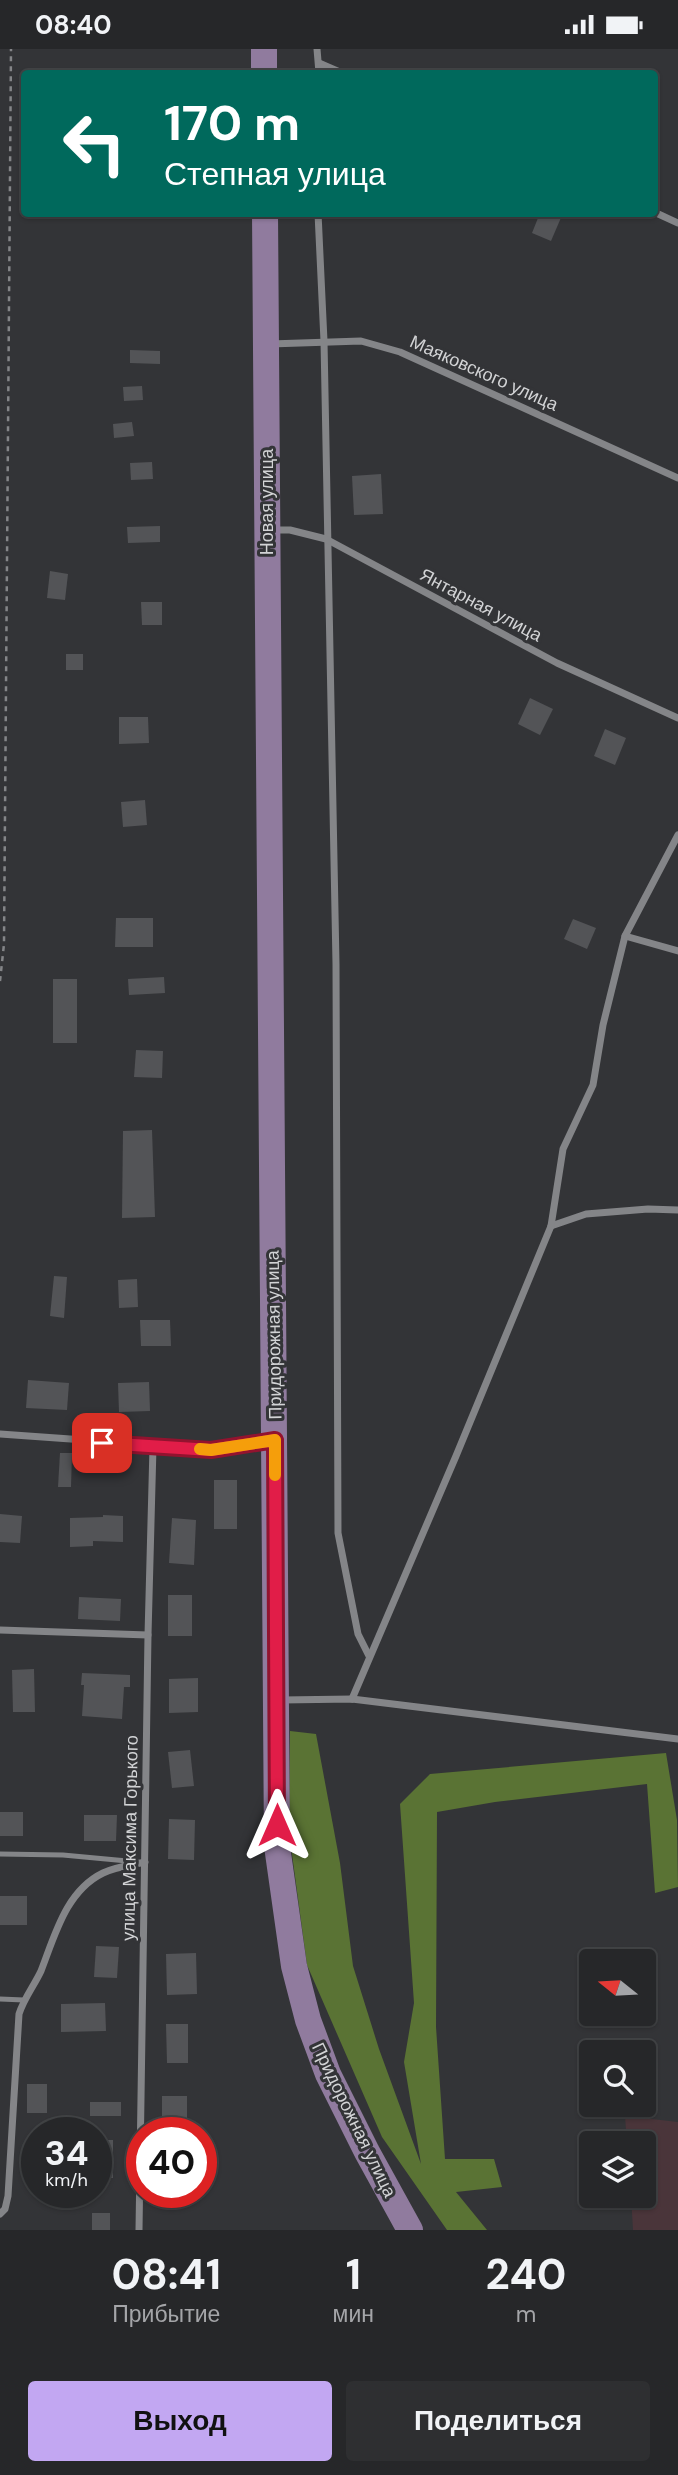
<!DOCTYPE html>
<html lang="ru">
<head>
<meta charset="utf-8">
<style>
	:root { --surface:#262729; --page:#2e2f31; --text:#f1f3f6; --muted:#a4a5a8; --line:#424446; --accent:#c2a7f2 }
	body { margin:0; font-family:"DM Sans",sans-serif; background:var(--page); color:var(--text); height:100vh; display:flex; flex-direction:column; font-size:26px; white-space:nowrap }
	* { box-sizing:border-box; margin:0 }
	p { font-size:23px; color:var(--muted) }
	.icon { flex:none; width:38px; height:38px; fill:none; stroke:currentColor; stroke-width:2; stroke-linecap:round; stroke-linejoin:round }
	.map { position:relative; height:2181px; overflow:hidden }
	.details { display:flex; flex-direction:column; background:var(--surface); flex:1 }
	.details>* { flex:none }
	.hud { position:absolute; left:21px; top:21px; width:637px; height:147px; border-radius:7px; box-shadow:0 2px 5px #0004,0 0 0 2px var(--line); background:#00695c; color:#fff; overflow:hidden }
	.needle { width:46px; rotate:288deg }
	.tools { position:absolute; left:579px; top:1900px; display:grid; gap:14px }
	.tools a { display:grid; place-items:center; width:77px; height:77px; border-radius:7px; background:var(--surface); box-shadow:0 2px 5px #0004,0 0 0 2px var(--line); font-size:35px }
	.speed { position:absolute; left:21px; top:2068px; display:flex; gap:14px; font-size:35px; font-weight:700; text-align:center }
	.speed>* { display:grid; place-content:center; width:91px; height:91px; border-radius:50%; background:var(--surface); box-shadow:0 2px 5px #0004,0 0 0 2px var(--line); line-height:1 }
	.speed small { font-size:18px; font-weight:400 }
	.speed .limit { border:10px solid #d22; background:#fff; color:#111 }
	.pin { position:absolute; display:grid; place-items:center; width:60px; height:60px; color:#fff; margin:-30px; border-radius:14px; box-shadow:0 4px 10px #0006 }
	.me { position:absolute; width:77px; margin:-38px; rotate:0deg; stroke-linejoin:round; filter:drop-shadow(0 0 5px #0008) }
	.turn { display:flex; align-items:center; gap:24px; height:147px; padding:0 28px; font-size:32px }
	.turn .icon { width:91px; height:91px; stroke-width:2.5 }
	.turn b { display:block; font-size:49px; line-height:60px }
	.eta { display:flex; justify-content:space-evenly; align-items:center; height:119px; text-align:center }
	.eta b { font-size:42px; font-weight:700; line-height:49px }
	.action { display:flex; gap:14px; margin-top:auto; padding:14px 28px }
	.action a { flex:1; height:80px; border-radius:7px; background:var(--accent); color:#111; font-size:28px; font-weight:700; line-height:80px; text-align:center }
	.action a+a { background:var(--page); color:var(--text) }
	.status { display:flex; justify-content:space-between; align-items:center; height:49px; padding:0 35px; background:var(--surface); direction:ltr }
	.status svg { height:19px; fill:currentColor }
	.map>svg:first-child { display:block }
</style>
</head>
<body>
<div class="status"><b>08:40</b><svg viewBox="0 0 49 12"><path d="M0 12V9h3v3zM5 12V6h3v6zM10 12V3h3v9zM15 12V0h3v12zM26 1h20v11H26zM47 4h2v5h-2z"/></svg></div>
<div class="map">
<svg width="678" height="2181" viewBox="0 0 678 2181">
	<rect width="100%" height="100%" fill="#333437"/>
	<!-- industrial -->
	<polygon fill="#4a353a" points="625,2067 678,2073 678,2181 633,2181 631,2147 644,2147 644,2095 627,2095"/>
	<!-- forest -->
	<polygon fill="#5a7334" points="290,1682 316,1685 340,1814 353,1917 379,2000 421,2115 404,2013 414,1954 400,1755 430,1725 666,1704 677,1771 678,1838 655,1844 647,1735 495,1753 437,1763 436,1978 445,2110 494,2110 502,2138 456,2143 487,2181 447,2181 382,2088 307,1916 289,1783"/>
	<!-- building -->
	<g fill="#535457">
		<polygon points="540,164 563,164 551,192 532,184"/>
		<polygon points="130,301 160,302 160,315 130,314"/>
		<polygon points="142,337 143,351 124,352 123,338"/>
		<polygon points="132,373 134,387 114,389 113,375"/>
		<polygon points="152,413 153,430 131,431 130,414"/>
		<polygon points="381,425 383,465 354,466 352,427"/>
		<polygon points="160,477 160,493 128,494 127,478"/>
		<polygon points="50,522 68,525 65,551 47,549"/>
		<polygon points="141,553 162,553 162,576 142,576"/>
		<rect x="66" y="605" width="17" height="16"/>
		<polygon points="530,649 553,660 540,686 518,675"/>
		<polygon points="119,668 148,668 149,694 119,695"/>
		<polygon points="605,680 626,689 615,716 594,707"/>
		<polygon points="145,751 147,776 123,778 121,753"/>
		<polygon points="116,869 153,869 153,898 115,898"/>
		<polygon points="573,870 596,879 587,900 564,890"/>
		<polygon points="164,928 165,944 129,946 128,930"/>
		<rect x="53" y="930" width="24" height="64"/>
		<polygon points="136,1001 163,1002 162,1029 134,1028"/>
		<polygon points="152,1081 155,1168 122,1169 123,1082"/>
		<polygon points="54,1227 67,1228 64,1269 50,1267"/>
		<polygon points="137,1230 138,1258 119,1259 118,1231"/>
		<polygon points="140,1271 170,1271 171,1297 141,1297"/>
		<polygon points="28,1331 69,1334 67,1361 26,1359"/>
		<polygon points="149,1333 150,1362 119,1363 118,1334"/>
		<polygon points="60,1404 72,1404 71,1438 58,1438"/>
		<rect x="214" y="1431" width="23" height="49"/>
		<polygon points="0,1465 22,1467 20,1494 0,1493"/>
		<polygon points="103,1466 123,1467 123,1493 93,1492 93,1497 70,1498 70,1469 103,1468"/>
		<polygon points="172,1469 196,1471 194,1516 169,1514"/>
		<rect x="168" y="1546" width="24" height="41"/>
		<polygon points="79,1548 121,1550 120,1572 78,1570"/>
		<polygon points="34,1620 35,1663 13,1663 12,1621"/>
		<polygon points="82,1624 130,1626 130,1638 124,1638 122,1670 82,1667 84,1636 81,1636"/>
		<polygon points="198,1629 198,1663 169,1664 169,1630"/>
		<polygon points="190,1701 194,1737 172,1739 168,1703"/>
		<rect x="0" y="1763" width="23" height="24"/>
		<polygon points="84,1766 117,1766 116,1792 84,1792"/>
		<polygon points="169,1770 195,1771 194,1811 168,1810"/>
		<rect x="0" y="1847" width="27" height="29"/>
		<polygon points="96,1897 119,1898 117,1929 94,1928"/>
		<polygon points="196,1904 197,1945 167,1946 166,1905"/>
		<polygon points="105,1954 106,1982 61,1983 61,1955"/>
		<polygon points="166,1975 188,1975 188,2014 167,2014"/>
		<rect x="27" y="2035" width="20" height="29"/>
		<polygon points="162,2047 187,2047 187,2080 162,2081"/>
		<rect x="90" y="2053" width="31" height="14"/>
		<rect x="96" y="2091" width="17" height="38"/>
		<polygon points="23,2105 37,2105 37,2119 23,2118"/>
		<rect x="92" y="2164" width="18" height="17"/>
	</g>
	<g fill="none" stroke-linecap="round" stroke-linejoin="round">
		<!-- path -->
		<polyline stroke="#848588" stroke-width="2.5" stroke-dasharray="5 5" stroke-linecap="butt" points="0,932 4,895 11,0"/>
		<!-- lane -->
		<g stroke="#848588" stroke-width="5">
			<polyline points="0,1805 63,1806 138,1813"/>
			<polyline points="0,1950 24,1951"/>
		</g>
		<!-- street -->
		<g stroke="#848588" stroke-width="7">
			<polyline points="317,0 319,24"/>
			<polyline points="319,14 342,24"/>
			<polyline points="654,163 678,174"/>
			<polyline points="318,164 324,292 336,915 338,1484 358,1585 369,1607"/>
			<polyline points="270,295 361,292 400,303 678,429"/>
			<polyline points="272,481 290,481 326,490 557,614 678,669"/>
			<polyline points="625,887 678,902"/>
			<polyline points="551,1177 586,1165 648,1160 678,1161"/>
			<polyline points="0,1385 211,1400 268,1392"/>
			<polyline points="0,1581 148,1586"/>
			<polyline points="352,1650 456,1407 551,1177 563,1100 593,1036 603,976 625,887 678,786"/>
			<polyline points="282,1651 352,1650 678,1690"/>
			<path d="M 0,2165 L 5,2160 L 8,2147 L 19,1965 C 24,1949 34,1937 41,1922 C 55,1886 66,1842 103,1824 C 115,1818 132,1816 145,1813"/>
			<polyline points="139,2181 148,1586 153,1398"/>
		</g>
		<!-- secondary -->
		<g stroke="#907b9e" stroke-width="26">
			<polyline points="264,0 264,24"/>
			<polyline points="265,164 277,1797 294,1917 308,1971 328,2025 367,2103 410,2181"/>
		</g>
	</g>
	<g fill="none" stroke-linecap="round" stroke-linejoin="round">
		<!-- route casing -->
		<g stroke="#92132f" stroke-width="18">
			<polyline id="route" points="102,1394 211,1401 275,1391 277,1776"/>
		</g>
		<!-- route -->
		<use href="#route" stroke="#e11d48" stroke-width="12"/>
		<!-- slow -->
		<polyline stroke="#f59e0b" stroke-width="12" points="200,1400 211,1401 275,1391 275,1426"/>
	</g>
	<g text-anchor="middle" stroke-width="6" stroke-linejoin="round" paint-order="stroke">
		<!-- street labels -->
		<g font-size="18" fill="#d2d3d5" stroke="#333437">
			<text transform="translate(484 324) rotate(24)" y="6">Маяковского улица</text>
			<text transform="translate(267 453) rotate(-90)" y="6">Новая улица</text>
			<text transform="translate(481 556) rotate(28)" y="6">Янтарная улица</text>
			<text transform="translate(274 1286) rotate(-91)" y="6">Придорожная улица</text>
			<text transform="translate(130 1789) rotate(-89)" y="6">улица Максима Горького</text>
			<text transform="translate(354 2071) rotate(64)" y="6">Придорожная улица</text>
		</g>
	</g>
</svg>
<div class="tools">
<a><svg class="needle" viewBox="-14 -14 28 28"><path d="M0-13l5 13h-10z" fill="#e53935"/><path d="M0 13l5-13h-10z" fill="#a4a5a8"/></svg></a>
<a><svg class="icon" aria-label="search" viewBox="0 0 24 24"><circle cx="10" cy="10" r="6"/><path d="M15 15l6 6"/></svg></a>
<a><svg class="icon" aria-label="layers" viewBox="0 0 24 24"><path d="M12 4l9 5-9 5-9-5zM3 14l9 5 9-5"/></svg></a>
</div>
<div class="speed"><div>34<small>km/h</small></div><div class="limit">40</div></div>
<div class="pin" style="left:102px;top:1394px;background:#d93025"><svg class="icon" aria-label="arrive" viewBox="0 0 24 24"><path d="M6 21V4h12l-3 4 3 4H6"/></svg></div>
<svg class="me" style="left:277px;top:1776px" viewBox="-20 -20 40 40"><path d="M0-17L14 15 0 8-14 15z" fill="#e11d48" stroke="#fff" stroke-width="4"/></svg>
<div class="hud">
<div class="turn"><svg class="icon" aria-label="left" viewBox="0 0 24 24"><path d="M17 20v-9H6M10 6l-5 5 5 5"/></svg><div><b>170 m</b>Степная улица</div></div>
</div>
</div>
<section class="details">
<div class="eta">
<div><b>08:41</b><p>Прибытие</p></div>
<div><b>1</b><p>мин</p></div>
<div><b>240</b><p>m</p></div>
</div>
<div class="action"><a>Выход</a><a>Поделиться</a></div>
</section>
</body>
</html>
